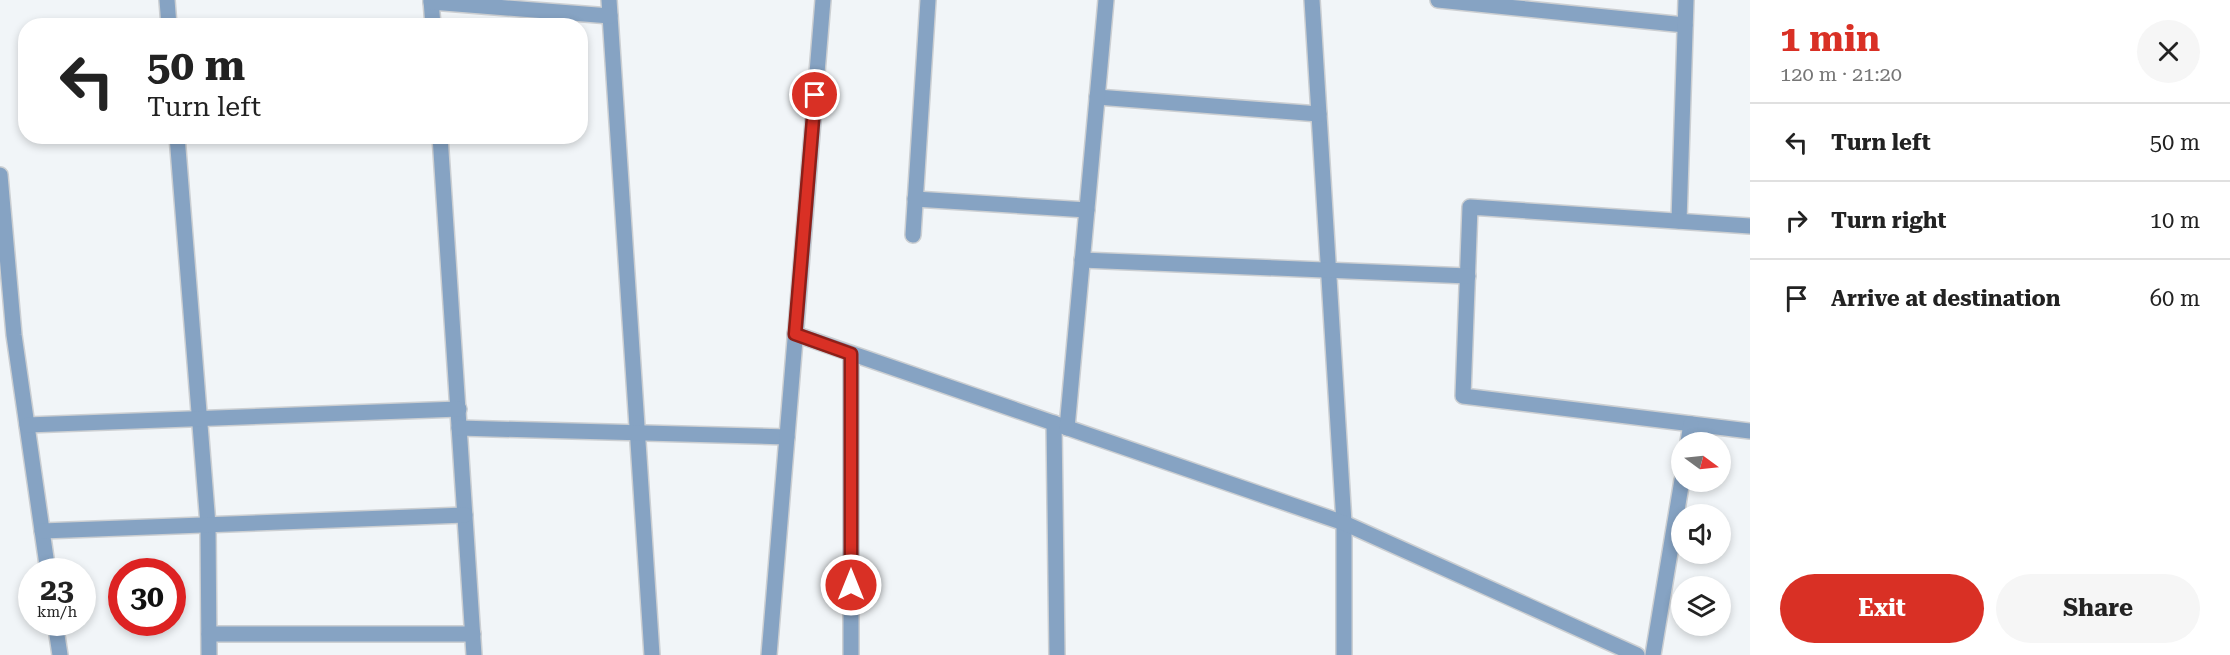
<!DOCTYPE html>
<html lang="en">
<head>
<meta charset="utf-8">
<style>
	:root { --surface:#fff; --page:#f6f6f6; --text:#222; --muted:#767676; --line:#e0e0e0; --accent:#d93025 }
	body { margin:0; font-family:"Roboto Serif",serif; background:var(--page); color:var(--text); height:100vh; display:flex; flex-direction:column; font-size:22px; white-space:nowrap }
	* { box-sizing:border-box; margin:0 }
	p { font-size:20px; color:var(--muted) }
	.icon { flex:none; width:33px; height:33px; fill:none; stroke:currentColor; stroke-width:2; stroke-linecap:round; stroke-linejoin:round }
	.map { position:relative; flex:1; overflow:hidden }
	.drawer { display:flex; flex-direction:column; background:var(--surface); width:480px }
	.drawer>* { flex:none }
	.top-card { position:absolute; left:18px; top:18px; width:570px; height:126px; border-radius:24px; box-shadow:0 3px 9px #0003; background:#fff; color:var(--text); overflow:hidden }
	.needle { width:39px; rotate:105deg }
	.tools { position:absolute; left:1671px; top:432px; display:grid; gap:12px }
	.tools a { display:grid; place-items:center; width:60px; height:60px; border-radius:50%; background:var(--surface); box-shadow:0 3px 9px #0003; font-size:30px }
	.speed { position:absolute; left:18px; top:558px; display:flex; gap:12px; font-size:30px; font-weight:700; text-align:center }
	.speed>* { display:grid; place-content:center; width:78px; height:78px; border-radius:50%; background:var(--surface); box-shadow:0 3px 9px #0003; line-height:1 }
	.speed small { font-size:15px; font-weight:400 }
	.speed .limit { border:9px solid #d22; background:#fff; color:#111 }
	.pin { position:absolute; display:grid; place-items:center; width:51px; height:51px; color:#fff; margin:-26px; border:3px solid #fff; border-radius:50%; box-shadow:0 2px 6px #0007 }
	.me { position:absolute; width:66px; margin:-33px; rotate:0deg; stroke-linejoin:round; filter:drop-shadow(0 0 4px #0008) }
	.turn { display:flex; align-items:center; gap:21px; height:126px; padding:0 30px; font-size:27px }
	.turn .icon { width:78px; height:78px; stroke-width:2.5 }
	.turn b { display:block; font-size:42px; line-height:51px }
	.round { display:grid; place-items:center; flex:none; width:63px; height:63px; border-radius:32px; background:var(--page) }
	.headline { display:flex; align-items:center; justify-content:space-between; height:102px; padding:0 30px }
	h1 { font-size:36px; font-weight:700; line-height:45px; color:var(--accent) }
	.cta { display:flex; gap:12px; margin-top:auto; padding:12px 30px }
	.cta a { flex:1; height:69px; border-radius:36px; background:var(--accent); color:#fff; font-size:24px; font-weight:700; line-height:69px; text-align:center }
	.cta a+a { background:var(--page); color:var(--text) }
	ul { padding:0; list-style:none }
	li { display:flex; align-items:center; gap:18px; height:78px; padding:0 30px; border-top:2px solid var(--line) }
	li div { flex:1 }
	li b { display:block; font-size:22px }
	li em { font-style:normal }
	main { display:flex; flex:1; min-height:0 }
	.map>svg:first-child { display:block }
</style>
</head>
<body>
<main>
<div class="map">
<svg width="1750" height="655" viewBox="0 0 1750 655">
	<rect width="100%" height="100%" fill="#f1f5f8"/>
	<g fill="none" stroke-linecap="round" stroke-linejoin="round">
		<!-- street casing -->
		<g stroke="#cccfd2" stroke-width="18">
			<g id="street">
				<polyline points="167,0 169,26"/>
				<polyline points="431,0 433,26"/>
				<polyline points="609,0 652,655"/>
				<polyline points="1312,0 1344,523 1344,655"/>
				<polyline points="1438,0 1685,25"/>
				<polyline points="431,2 610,16"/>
				<polyline points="1097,97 1319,114"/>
				<polyline points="177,136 208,525 209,655"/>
				<polyline points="440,136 474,655"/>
				<polyline points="0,175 14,335 48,572"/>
				<polyline points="915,199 1087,210"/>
				<polyline points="1679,221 1686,0"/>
				<polyline points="1750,226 1470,207 1463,396 1750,431"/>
				<polyline points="913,235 928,0"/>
				<polyline points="1082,260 1468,276"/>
				<polyline points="795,334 1344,523 1637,655"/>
				<polyline points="1054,423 1057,655"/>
				<polyline points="27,425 459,409"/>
				<polyline points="459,428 787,437"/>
				<polyline points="1067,428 1106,0"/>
				<polyline points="1688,442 1691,424"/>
				<polyline points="42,531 465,515"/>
				<polyline points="55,622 60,655"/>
				<polyline points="209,634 473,634"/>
				<polyline points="769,655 823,0"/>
				<polyline points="851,655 851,354"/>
				<polyline points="1653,655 1682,480"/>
			</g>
		</g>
		<!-- street -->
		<use href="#street" stroke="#86a3c3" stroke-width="15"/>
	</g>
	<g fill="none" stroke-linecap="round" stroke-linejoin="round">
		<!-- route casing -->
		<g stroke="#8d1f18" stroke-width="15">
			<polyline id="route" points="815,95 795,334 851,354 851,585"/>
		</g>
		<!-- route -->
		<use href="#route" stroke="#d93025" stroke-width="10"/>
	</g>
</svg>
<div class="tools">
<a><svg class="needle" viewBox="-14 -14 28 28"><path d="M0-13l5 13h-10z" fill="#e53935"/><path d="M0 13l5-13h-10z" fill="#767676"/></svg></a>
<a><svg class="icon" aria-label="sound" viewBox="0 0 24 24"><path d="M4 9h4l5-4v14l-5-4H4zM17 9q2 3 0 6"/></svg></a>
<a><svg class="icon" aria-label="layers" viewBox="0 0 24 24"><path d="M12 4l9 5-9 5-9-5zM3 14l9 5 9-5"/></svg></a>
</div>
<div class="speed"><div>23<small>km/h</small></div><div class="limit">30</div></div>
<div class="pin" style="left:815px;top:95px;background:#d93025"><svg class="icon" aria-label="arrive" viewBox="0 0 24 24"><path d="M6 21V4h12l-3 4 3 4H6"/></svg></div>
<svg class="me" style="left:851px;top:585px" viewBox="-20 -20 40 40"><circle r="17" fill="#d93025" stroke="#fff" stroke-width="3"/><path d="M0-11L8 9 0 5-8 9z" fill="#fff"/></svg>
<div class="top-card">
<div class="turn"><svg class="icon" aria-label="left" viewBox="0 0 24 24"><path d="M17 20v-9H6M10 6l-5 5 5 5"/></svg><div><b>50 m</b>Turn left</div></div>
</div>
</div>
<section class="drawer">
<div class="headline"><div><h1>1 min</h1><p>120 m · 21:20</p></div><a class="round"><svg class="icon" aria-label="close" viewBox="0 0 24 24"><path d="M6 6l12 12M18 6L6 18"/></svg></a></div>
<ul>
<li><svg class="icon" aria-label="left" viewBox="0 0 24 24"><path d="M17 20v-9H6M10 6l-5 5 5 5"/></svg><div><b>Turn left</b></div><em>50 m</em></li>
<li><svg class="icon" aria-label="right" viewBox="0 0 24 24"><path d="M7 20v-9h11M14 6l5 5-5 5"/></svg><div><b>Turn right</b></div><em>10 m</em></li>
<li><svg class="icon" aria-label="arrive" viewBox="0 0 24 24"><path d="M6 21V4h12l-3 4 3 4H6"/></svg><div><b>Arrive at destination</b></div><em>60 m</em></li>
</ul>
<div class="cta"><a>Exit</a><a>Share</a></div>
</section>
</main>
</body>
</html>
